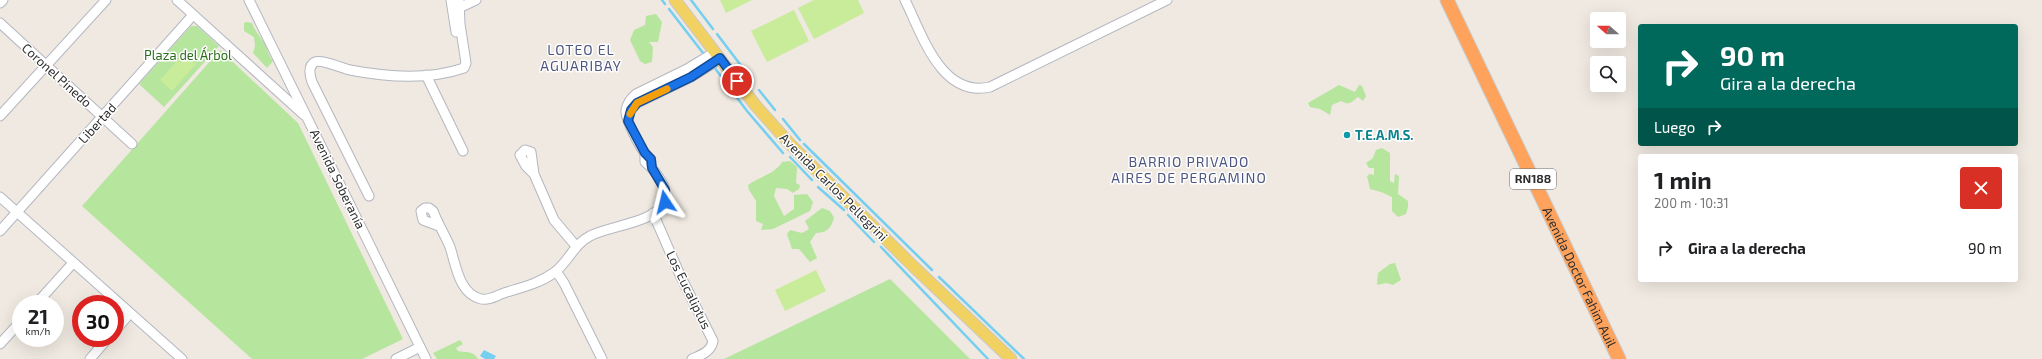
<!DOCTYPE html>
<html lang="es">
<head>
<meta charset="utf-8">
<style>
	:root { --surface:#fff; --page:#f6f6f6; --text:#202124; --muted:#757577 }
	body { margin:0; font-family:"Exo 2",sans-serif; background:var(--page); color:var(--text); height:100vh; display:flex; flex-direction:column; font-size:15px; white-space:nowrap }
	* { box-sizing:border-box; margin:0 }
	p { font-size:13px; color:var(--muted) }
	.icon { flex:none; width:22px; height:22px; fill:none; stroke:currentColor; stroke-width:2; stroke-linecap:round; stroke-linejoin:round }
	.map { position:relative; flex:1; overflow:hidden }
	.side { position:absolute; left:1638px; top:154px; width:380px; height:128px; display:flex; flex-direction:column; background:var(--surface); border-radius:4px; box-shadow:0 4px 16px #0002 }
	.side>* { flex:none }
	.top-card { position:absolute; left:1638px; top:24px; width:380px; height:122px; border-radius:4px; box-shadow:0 4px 16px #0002; background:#00695c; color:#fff; overflow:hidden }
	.needle { width:26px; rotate:291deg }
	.fabs { position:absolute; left:1590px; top:12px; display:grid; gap:8px }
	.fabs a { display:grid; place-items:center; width:36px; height:36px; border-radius:4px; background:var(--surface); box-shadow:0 4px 16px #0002; font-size:20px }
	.speed { position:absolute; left:12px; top:295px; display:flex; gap:8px; font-size:20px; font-weight:700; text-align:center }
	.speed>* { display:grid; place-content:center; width:52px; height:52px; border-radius:50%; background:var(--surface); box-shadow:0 4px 16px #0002; line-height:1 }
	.speed small { font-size:10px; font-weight:400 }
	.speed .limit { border:6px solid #d22; background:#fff; color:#111 }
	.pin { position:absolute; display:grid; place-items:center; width:34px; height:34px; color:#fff; margin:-17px; border:2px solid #fff; border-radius:50%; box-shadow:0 1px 4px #0007 }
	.me { position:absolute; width:44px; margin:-22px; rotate:350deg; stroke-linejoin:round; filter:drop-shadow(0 0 3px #0008) }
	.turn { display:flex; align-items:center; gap:14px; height:84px; padding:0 16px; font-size:18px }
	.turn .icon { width:52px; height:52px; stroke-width:2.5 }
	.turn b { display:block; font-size:28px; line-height:34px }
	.then { display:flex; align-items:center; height:38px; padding:0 16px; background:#0003; gap:8px; font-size:15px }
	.round { display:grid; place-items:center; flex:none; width:42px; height:42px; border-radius:4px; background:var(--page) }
	.headline { display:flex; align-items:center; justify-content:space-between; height:68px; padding:0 16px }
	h1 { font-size:24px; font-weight:700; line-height:30px }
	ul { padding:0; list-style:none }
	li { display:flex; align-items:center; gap:12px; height:52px; padding:0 16px }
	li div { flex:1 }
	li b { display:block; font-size:15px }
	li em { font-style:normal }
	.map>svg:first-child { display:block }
</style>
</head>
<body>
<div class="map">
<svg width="2042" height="359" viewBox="0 0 2042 359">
	<rect width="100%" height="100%" fill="#efe9e1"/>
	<!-- green -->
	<g fill="#b6e59e">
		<polygon points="656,14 662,22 658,42 649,42 653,47 652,62 645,64 640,61 630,40 634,30 645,25 646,16"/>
		<path d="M 247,22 L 252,23 C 255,32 262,38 266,46 C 268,52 269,56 273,61 L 267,68 L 253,53 L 255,46 L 254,37 L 244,31 L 244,23 Z"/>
		<polygon points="191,26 197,26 219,46 164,107 139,84"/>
		<polygon points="220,50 298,123 403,339 362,359 252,359 82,206"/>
		<path d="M 1339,85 L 1355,92 L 1359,85 L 1362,86 L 1366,96 L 1363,101 L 1358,97 C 1351,102 1350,106 1341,101 L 1332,105 L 1330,115 L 1320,109 L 1310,107 L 1308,103 Z"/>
		<polygon points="1382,148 1390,153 1390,181 1394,183 1395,174 1399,176 1398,194 1408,201 1408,207 1406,214 1398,217 1392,211 1392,197 1381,192 1370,189 1367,176 1370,174 1374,175 1374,168 1369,168 1366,163 1373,158 1376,150"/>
		<path d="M 790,161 L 797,167 L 796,183 L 800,185 L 799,189 L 793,193 L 787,189 L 776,188 L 774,196 L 784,216 L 794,209 L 794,195 L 807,194 L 813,202 L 810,211 L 773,229 L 761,230 L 763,224 L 756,221 L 756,201 L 749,190 L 748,185 C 759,177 775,174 782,162 Z"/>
		<path d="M 822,208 L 830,211 L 834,218 C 831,228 827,233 816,233 L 810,242 L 817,258 L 810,262 L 799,249 L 792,249 L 787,234 L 790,230 L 802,233 L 809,229 L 805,221 Z"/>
		<polygon points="1395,263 1401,280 1393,285 1386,283 1377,285 1378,273 1390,264"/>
		<polygon points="890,279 970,359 724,359"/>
		<path d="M 460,340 L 463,344 L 456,348 L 458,351 C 466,353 473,350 478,359 L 437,359 L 433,353 Z"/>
	</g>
	<!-- pitch -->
	<g fill="#c9ec9a">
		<polygon points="720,0 752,0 726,13"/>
		<polygon points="814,0 858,0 864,13 814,39 798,8"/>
		<polygon points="794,10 809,41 767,62 751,31"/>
		<polygon points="184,53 196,64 172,91 160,80"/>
		<polygon points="816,270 826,291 785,311 775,290"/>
	</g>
	<!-- water -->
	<polygon fill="#75cff0" points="484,350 496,356 494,359 485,359 480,356"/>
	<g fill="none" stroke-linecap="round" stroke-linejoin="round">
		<!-- stream -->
		<g stroke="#75cff0" stroke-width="2.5">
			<polyline points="662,0 665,4"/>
			<polyline points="691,0 713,29"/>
			<polyline points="669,9 703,53"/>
			<polyline points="717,34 752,80"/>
			<polyline points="714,67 747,111 783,153"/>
			<polyline points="759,90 775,110"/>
			<polyline points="783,119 800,140"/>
			<polyline points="804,144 932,270"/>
			<polyline points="790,157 812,180"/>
			<polyline points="818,187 844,210"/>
			<polyline points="848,215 874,242"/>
			<polyline points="881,247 988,359"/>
			<polyline points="939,277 1024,359"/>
		</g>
		<!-- minor casing -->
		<g stroke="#b4b7c1" stroke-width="11">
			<g id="minor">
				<polyline points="177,0 304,115"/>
				<polyline points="249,0 426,359"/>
				<polyline points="451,0 456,32"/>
				<path d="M 905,0 C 922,34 941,98 990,87 L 1167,0"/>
				<polyline points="0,3 3,0"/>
				<polyline points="459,8 476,0"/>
				<polyline points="0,23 132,144"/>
				<polyline points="426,75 463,151"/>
				<polyline points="629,115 631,110 637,103 691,77 720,59"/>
				<polyline points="0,116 106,0"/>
				<path d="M 648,157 C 641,150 625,119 626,110 C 627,103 631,99 636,94 L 687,69 L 715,52"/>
				<polyline points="534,174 526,166 520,155 525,150 531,152 534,174 554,220 576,246"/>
				<path d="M 369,196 L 312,82 C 310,76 307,66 315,62 C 321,59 342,68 350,70 C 386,77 429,80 464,68 L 466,63 L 460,24 L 459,0"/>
				<polyline points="0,197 182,359"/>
				<path d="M 653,213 L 680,275 L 713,341 C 711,352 701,355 692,359"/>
				<path d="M 439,226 L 423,220 L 421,211 L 425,208 L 429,208 L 433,211 C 438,224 445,235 450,247 C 456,265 459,294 481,299 C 490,301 499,294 507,292 C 524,287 540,283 555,272 C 569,261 574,244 590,236 C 608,226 654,223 664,203 C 671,190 655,170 645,162 L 645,153"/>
				<polyline points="0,231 193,15"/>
				<polyline points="556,271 564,283 602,359"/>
				<polyline points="36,304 73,263"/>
				<polyline points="115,331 130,313"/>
				<polyline points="0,344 21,321"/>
				<polyline points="90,359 108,338"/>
				<polyline points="396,359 420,347"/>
			</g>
		</g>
		<!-- major casing -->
		<g stroke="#c9c9c9" stroke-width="13">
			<polyline id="major" points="675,0 756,106 789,143 914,267 1011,359"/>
		</g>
		<!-- highway casing -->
		<g stroke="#c9c9c9" stroke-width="15">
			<g id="highway">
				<path id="s1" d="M 1447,0 L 1619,359"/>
			</g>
		</g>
		<!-- minor -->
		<use href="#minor" stroke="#fff" stroke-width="9"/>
		<!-- major -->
		<use href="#major" stroke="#f2d163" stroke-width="11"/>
		<!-- highway -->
		<use href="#highway" stroke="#ffa35c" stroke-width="13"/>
	</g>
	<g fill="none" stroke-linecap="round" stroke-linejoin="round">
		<!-- route casing -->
		<g stroke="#114b97" stroke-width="10">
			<polyline id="route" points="665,202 665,190 652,168 651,159 645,153 628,121 631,110 637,103 691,77 720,58 737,81"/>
		</g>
		<!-- route -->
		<use href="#route" stroke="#1a73e8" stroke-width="7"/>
		<!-- slow -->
		<polyline stroke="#f59e0b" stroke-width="7" points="630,114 637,103 667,89"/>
	</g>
	<!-- markers -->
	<circle fill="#0f9aa8" stroke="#fff" stroke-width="1.5" cx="1347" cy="135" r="4"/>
	<g text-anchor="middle" stroke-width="3" stroke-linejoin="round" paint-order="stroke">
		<!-- shield labels -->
		<rect fill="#fff" stroke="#6d6d6d" stroke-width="1" x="1510" y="169" width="46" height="20" rx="3"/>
		<g font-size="12" font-weight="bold" fill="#2e2e2e">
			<text x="1533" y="183">RN188</text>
		</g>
		<!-- park labels -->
		<g font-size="13" fill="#2c6e1b" stroke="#fff">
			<text x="188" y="60">Plaza del Árbol</text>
		</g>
		<!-- street labels -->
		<g font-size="13" fill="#2e2e2e" stroke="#fff">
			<text transform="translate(57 75) rotate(42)" y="5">Coronel Pinedo</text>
			<text transform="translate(97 123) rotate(-48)" y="5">Libertad</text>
			<text transform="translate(338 179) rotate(64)" y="5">Avenida Soberanía</text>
			<text transform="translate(834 187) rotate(45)" y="5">Avenida Carlos Pellegrini</text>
			<text dy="5" stroke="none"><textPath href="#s1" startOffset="307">Avenida Doctor Fahim Auil</textPath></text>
			<text transform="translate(689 290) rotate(64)" y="5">Los Eucaliptus</text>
		</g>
		<!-- culture labels -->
		<g font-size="13" font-weight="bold" fill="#0d838f" stroke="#fff" text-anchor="start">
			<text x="1355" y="140">T.E.A.M.S.</text>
		</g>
		<!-- neighbourhood labels -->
		<g font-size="14" letter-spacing="1" fill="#4d5680" stroke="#fff">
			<text x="581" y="55">LOTEO EL<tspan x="581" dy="16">AGUARIBAY</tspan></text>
			<text x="1189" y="167">BARRIO PRIVADO<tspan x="1189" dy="16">AIRES DE PERGAMINO</tspan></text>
		</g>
	</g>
</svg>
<div class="fabs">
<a><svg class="needle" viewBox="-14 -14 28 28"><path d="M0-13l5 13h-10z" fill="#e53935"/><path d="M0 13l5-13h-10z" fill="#757577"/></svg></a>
<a><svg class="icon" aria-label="search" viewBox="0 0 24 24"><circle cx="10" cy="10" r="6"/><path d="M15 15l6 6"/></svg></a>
</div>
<div class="speed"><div>21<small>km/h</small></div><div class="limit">30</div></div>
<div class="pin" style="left:737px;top:81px;background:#d93025"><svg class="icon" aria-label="arrive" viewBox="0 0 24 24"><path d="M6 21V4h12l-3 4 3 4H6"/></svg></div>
<svg class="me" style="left:665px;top:202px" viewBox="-20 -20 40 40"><path d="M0-17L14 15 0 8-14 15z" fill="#1a73e8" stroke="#fff" stroke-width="4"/></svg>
<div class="top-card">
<div class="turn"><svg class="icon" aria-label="right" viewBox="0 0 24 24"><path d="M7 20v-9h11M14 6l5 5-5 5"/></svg><div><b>90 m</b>Gira a la derecha</div></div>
<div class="then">Luego<svg class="icon" aria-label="right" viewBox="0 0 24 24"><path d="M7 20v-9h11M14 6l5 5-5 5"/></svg></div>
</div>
<section class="side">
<div class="headline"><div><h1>1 min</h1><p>200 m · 10:31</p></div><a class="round" style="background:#d93025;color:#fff"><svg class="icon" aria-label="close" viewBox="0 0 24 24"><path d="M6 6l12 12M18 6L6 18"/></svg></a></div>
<ul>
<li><svg class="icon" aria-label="right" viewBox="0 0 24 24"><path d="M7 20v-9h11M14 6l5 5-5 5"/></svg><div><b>Gira a la derecha</b></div><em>90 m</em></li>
</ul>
</section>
</div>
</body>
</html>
